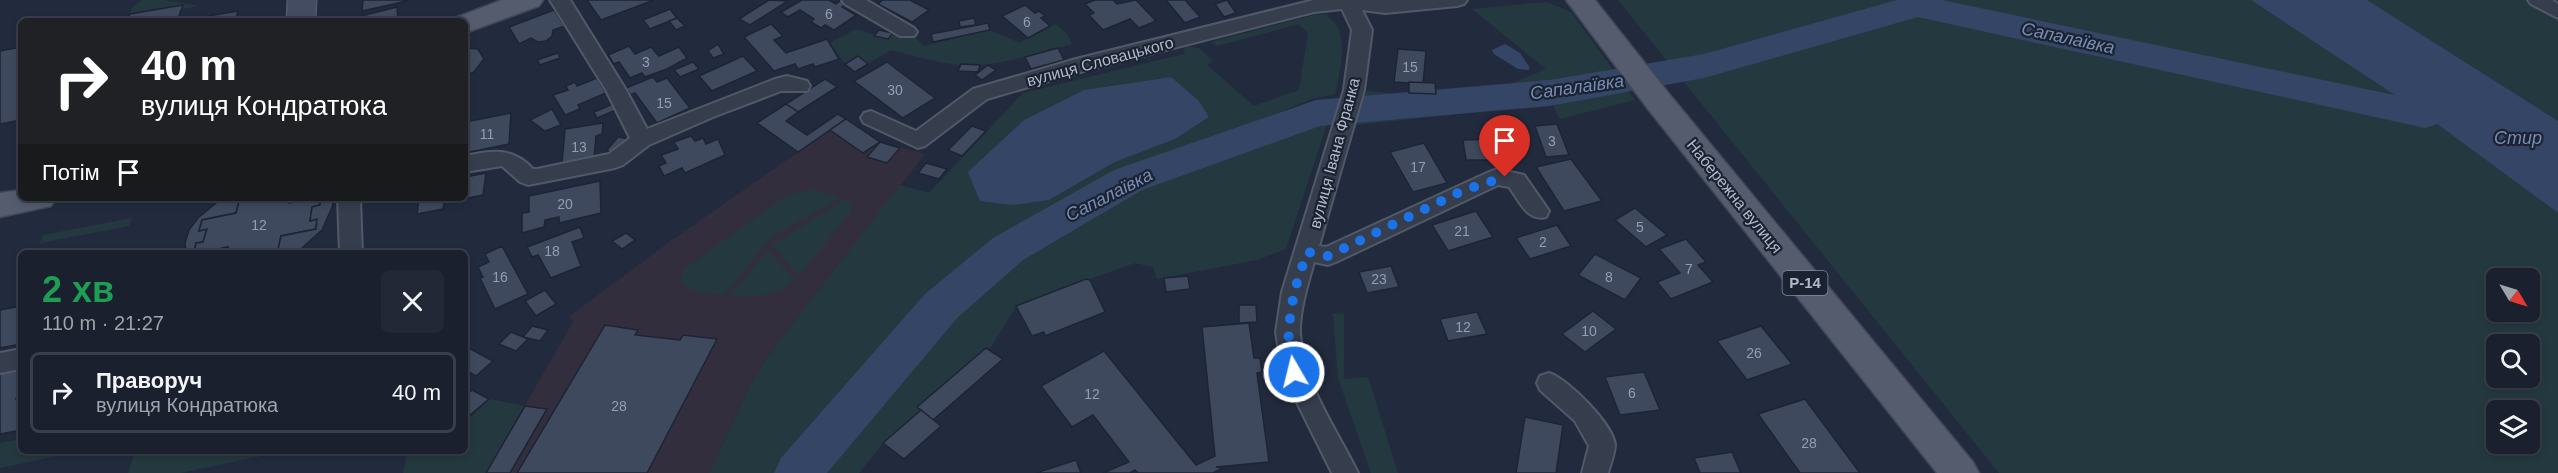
<!DOCTYPE html>
<html lang="uk">
<head>
<meta charset="utf-8">
<style>
	:root { --surface:#1a202e; --page:#232836; --text:#f1f3f6; --muted:#9fa3aa; --line:#383e4a }
	body { margin:0; font-family:Helvetica,sans-serif; background:var(--page); color:var(--text); height:100vh; display:flex; flex-direction:column; font-size:22px; white-space:nowrap }
	* { box-sizing:border-box; margin:0 }
	p { font-size:20px; color:var(--muted) }
	.icon { flex:none; width:33px; height:33px; fill:none; stroke:currentColor; stroke-width:2; stroke-linecap:round; stroke-linejoin:round }
	.map { position:relative; flex:1; overflow:hidden }
	.drawer { position:absolute; left:18px; top:250px; width:450px; height:204px; display:flex; flex-direction:column; background:var(--surface); border-radius:9px; box-shadow:0 3px 9px #0003,0 0 0 2px var(--line) }
	.drawer>* { flex:none }
	.hud { position:absolute; left:18px; top:18px; width:450px; height:183px; border-radius:9px; box-shadow:0 3px 9px #0003,0 0 0 2px var(--line); background:#202124; color:#fff; overflow:hidden }
	.needle { width:39px; rotate:128deg }
	.controls { position:absolute; left:2486px; top:268px; display:grid; gap:12px }
	.controls a { display:grid; place-items:center; width:54px; height:54px; border-radius:9px; background:var(--surface); box-shadow:0 3px 9px #0003,0 0 0 2px var(--line); font-size:30px }
	.pin { position:absolute; display:grid; place-items:center; width:51px; height:51px; color:#fff; margin:-62px -26px; border-radius:50% 50% 50% 0; rotate:-45deg; box-shadow:0 0 6px #0007 }
	.pin .icon { rotate:45deg }
	.me { position:absolute; width:66px; margin:-33px; rotate:352deg; stroke-linejoin:round; filter:drop-shadow(0 0 4px #0008) }
	.turn { display:flex; align-items:center; gap:21px; height:126px; padding:0 24px; font-size:27px }
	.turn .icon { width:78px; height:78px; stroke-width:2.5 }
	.turn b { display:block; font-size:42px; line-height:51px }
	.then { display:flex; align-items:center; height:57px; padding:0 24px; background:#0003; gap:12px; font-size:22px }
	.round { display:grid; place-items:center; flex:none; width:63px; height:63px; border-radius:9px; background:var(--page) }
	.headline { display:flex; align-items:center; justify-content:space-between; height:102px; padding:0 24px }
	h1 { font-size:36px; font-weight:800; line-height:45px; color:#1e9e55 }
	ul { padding:0; list-style:none }
	li { display:flex; align-items:center; gap:18px; height:81px; margin:0 12px 9px; padding:0 12px; border:3px solid var(--line); border-radius:9px }
	li div { flex:1 }
	li b { display:block; font-size:22px }
	li em { font-style:normal }
	.map>svg:first-child { display:block }
</style>
</head>
<body>
<div class="map">
<svg width="2558" height="473" viewBox="0 0 2558 473">
	<rect width="100%" height="100%" fill="#222b3e"/>
	<!-- medical -->
	<polygon fill="#322e3e" points="830,130 863,153 880,142 925,154 781,338 754,378 709,473 486,473 573,322 570,316 672,240"/>
	<!-- green -->
	<g fill="#24393f" fill-rule="evenodd">
		<polygon points="142,0 163,0 199,6 182,9 182,5 130,14 131,9"/>
		<path d="M 1618,0 L 2251,0 L 2425,115 L 2558,213 L 2558,473 L 1999,473 ZM 2496,279 L 2529,279 L 2529,312 L 2496,312 ZM 2496,345 L 2529,345 L 2529,378 L 2496,378 ZM 2496,411 L 2529,411 L 2529,444 L 2496,444 Z"/>
		<polygon points="2367,0 2525,0 2558,20 2558,121"/>
		<polygon points="1546,2 1571,12 1635,100 1560,119 1552,104 1356,125 1365,91 1445,97 1506,86 1546,69 1472,9"/>
		<path d="M 1318,14 L 1328,15 L 1327,17 C 1351,28 1340,74 1335,94 L 1311,99 L 1249,125 L 1263,143 L 1309,125 L 1328,121 L 1286,249 L 1257,260 L 1157,279 L 1153,267 L 1135,263 L 1017,305 L 989,350 L 986,348 L 918,407 L 921,410 L 883,443 L 859,473 L 709,473 L 754,378 L 781,338 L 900,185 L 929,193 L 1023,93 L 1184,54 L 1185,46 L 1199,48 L 1213,61 L 1207,65 L 1254,106 L 1299,90 L 1308,33 L 1299,24 L 1217,46 L 1211,42 ZM 1171,77 L 1209,117 L 1175,139 L 1115,162 L 1049,200 L 1001,143 L 1024,120 L 1084,90 Z"/>
		<path d="M 1056,24 L 1067,34 L 1072,44 C 1042,52 1012,62 982,65 C 952,68 920,57 891,50 L 868,64 L 858,56 L 845,64 L 830,43 L 856,29 L 887,39 L 893,33 L 916,38 L 923,46 L 990,30 L 1019,43 Z"/>
		<path d="M 812,189 L 840,198 L 771,237 L 724,295 C 709,293 686,294 681,278 L 684,269 L 786,196 Z"/>
		<polygon points="846,199 851,206 850,212 799,276 772,245"/>
		<polygon points="132,218 129,226 40,243 43,235"/>
		<path d="M 768,250 L 795,280 C 775,297 755,297 730,295 Z"/>
		<polygon points="1333,313 1344,314 1344,379 1368,377 1398,473 1371,473 1338,378"/>
		<polygon points="490,399 525,406 486,473 403,473 407,452 465,452 465,415 471,417"/>
		<polygon points="21,439 21,452 76,452 0,468 0,443"/>
		<polygon points="135,452 262,452 261,456 181,473 128,473"/>
	</g>
	<!-- water -->
	<g fill="#354566">
		<polygon points="2251,0 2367,0 2558,121 2558,213 2425,115"/>
		<polygon points="1505,44 1520,53 1530,68 1528,70 1518,69 1494,54 1492,50"/>
		<polygon points="1171,77 1198,100 1209,117 1175,139 1115,162 1049,200 1013,205 980,201 968,172 1024,120 1084,90"/>
	</g>
	<g fill="none" stroke-linecap="round" stroke-linejoin="round">
		<!-- river -->
		<polygon fill="#354566" fill-rule="evenodd" points="1897,0 1942,0 2423,101 2462,89 2476,93 2481,102 2476,111 2425,128 1918,17 1704,78 1549,106 1320,126 1142,190 1023,260 957,318 827,473 774,473 781,458 925,294 993,238 1114,170 1316,100 1549,80 1704,54"/>
	</g>
	<!-- building -->
	<g fill="#3e495d" stroke="#1d2535" stroke-width="1.5">
		<polygon points="363,0 407,0 407,1 362,11"/>
		<polygon points="587,0 654,0 601,20"/>
		<polygon points="769,0 788,1 750,25 739,19"/>
		<polygon points="802,0 829,0 836,4 841,0 847,3 842,7 856,15 834,30 825,25 821,28 811,22 814,19 800,10 788,17 781,12"/>
		<polygon points="883,0 910,0 929,10 912,22 878,4"/>
		<polygon points="1095,0 1113,0 1117,4 1136,0 1156,21 1139,28 1130,19 1103,30 1089,15 1094,13 1085,4"/>
		<polygon points="1166,0 1185,0 1200,17 1185,23"/>
		<polygon points="1227,0 1236,13 1224,17 1215,4"/>
		<polygon points="183,5 177,21 127,21 130,14"/>
		<polygon points="1025,5 1035,13 1039,11 1045,16 1041,18 1050,26 1028,38 1002,16"/>
		<polygon points="397,7 398,21 357,21 357,17"/>
		<polygon points="670,9 677,18 650,29 643,20"/>
		<polygon points="554,10 565,26 553,30 552,36 546,41 538,42 531,38 519,44 509,27"/>
		<polygon points="238,11 235,21 179,21"/>
		<polygon points="677,18 685,26 676,30 669,21"/>
		<polygon points="974,18 976,25 960,27 959,21"/>
		<polygon points="988,23 990,30 933,42 931,34"/>
		<polygon points="771,24 783,36 774,40 786,53 827,39 839,59 815,67 813,64 798,69 795,64 774,71 744,37"/>
		<polygon points="879,30 893,33 888,39 874,36"/>
		<polygon points="718,44 724,54 713,58 708,51"/>
		<polygon points="629,46 635,54 651,47 659,56 679,47 687,58 667,69 645,77 642,73 630,78 619,62 614,64 608,55"/>
		<polygon points="21,47 21,120 0,124 0,51"/>
		<polygon points="465,48 478,49 484,59 474,72 465,76"/>
		<polygon points="1058,48 1064,60 1031,69 1025,57"/>
		<polygon points="1398,49 1426,51 1423,84 1394,82"/>
		<polygon points="558,53 560,58 540,65 537,60"/>
		<polygon points="743,56 757,71 712,91 699,76"/>
		<polygon points="858,56 868,64 855,72 845,64"/>
		<polygon points="693,62 699,69 680,77 674,70"/>
		<polygon points="887,62 935,98 903,118 854,81"/>
		<polygon points="961,64 980,65 978,72 958,71"/>
		<polygon points="988,65 996,70 982,80 975,75"/>
		<polygon points="653,77 657,82 667,78 690,108 657,123 635,93 631,95 626,88"/>
		<polygon points="597,78 606,93 578,105 580,109 565,115 553,95 568,90 566,86 575,82 577,86"/>
		<polygon points="825,79 837,87 798,112 786,104"/>
		<polygon points="1409,82 1435,83 1436,94 1409,93"/>
		<polygon points="613,104 616,110 597,118 594,112"/>
		<polygon points="786,104 798,112 786,121 807,135 838,114 846,119 798,152 757,123"/>
		<polygon points="552,109 561,125 545,131 530,120"/>
		<polygon points="511,113 509,144 465,153 465,122"/>
		<polygon points="846,119 880,142 863,153 830,130"/>
		<polygon points="603,123 602,134 596,136 594,158 562,163 565,129"/>
		<polygon points="1557,124 1569,155 1546,157 1535,126"/>
		<polygon points="972,126 986,131 962,156 948,150"/>
		<polygon points="691,136 695,141 703,138 706,144 718,139 725,155 685,173 682,168 664,176 659,166 666,163 661,155 678,149 674,142"/>
		<polygon points="618,137 629,139 618,153 606,151"/>
		<polygon points="1507,139 1510,160 1466,160 1463,140"/>
		<polygon points="880,142 900,148 887,163 867,157"/>
		<polygon points="1424,143 1447,183 1413,192 1390,152"/>
		<polygon points="1571,159 1602,201 1564,211 1536,167"/>
		<polygon points="926,163 947,169 939,179 918,173"/>
		<polygon points="486,173 483,195 444,203 443,209 417,214 419,198 465,198 465,177"/>
		<polygon points="600,181 601,213 559,223 559,217 545,220 544,227 522,233 522,213 529,212 529,196"/>
		<polygon points="222,198 240,198 236,213 202,220 199,231 207,229 203,242 196,243 194,254 186,254 185,243 189,230 198,218"/>
		<polygon points="240,198 290,198 289,203 321,198 320,205 312,207 310,221 317,219 316,229 281,236 277,254 227,254 228,247 194,254 196,243 203,242 207,229 199,231 202,220 236,213"/>
		<polygon points="321,198 332,198 333,205 322,230 295,254 277,254 281,236 316,229 317,219 310,221 312,207 320,205"/>
		<polygon points="1635,208 1667,235 1646,247 1615,220"/>
		<polygon points="1476,211 1493,237 1448,251 1432,225"/>
		<polygon points="1557,225 1571,246 1530,259 1516,238"/>
		<polygon points="580,227 584,238 572,242 581,266 551,278 538,255 532,257 527,247"/>
		<polygon points="626,233 635,240 622,249 612,241"/>
		<polygon points="1686,239 1706,262 1698,265 1713,282 1671,299 1657,282 1680,273 1659,249"/>
		<polygon points="502,246 528,294 495,309 480,278 483,277 478,267 489,262 485,254"/>
		<polygon points="228,247 227,254 197,254"/>
		<polygon points="1595,254 1641,278 1625,300 1578,275"/>
		<polygon points="1391,266 1399,287 1367,293 1359,272"/>
		<polygon points="1188,276 1190,289 1166,292 1164,278"/>
		<polygon points="1086,279 1090,280 1105,312 1045,336 1044,332 1032,336 1016,306"/>
		<polygon points="545,290 556,304 536,316 525,301"/>
		<polygon points="1239,305 1256,305 1257,322 1239,323"/>
		<polygon points="21,306 21,344 0,348 0,310"/>
		<polygon points="1593,311 1616,329 1585,352 1562,334"/>
		<polygon points="1477,312 1487,334 1448,341 1440,319"/>
		<polygon points="1249,323 1254,358 1260,358 1262,372 1257,373 1269,462 1216,467 1223,468 1213,473 1138,473 1135,470 1130,473 1103,473 1129,462 1093,415 1072,427 1041,386 1104,351 1196,465 1215,456 1202,327"/>
		<polygon points="605,325 638,330 635,335 680,340 683,335 717,339 647,473 517,473"/>
		<polygon points="532,326 548,330 540,341 523,337"/>
		<polygon points="1761,326 1792,364 1747,380 1717,341"/>
		<polygon points="511,332 528,339 516,351 499,344"/>
		<polygon points="465,346 493,361 476,376 469,372 465,376"/>
		<polygon points="986,348 1003,359 933,420 917,407"/>
		<polygon points="21,365 21,386 16,399 21,398 21,430 0,434 0,369"/>
		<polygon points="1644,372 1660,410 1620,415 1605,377"/>
		<polygon points="472,390 489,399 470,415 465,412 465,403 469,400 465,396"/>
		<polygon points="1805,399 1860,473 1800,473 1758,414"/>
		<polygon points="525,406 547,409 510,473 486,473"/>
		<polygon points="921,410 941,426 904,459 883,443"/>
		<polygon points="1525,417 1563,425 1556,473 1516,473"/>
		<polygon points="1732,452 1741,473 1700,473 1694,458"/>
		<polygon points="1076,460 1081,473 1036,473"/>
	</g>
	<g fill="none" stroke-linecap="round" stroke-linejoin="round">
		<!-- street casing -->
		<g stroke="#515969" stroke-width="4">
			<g id="street">
				<path d="M 550,0 L 570,0 L 626,90 L 647,129 L 775,79 L 787,76 L 807,81 L 810,86 L 807,91 L 781,91 L 713,117 L 649,145 L 623,165 L 615,168 L 528,185 L 520,182 L 502,166 L 465,172 L 465,156 C 492,150 513,147 533,169 L 537,169 L 609,154 L 630,138 L 606,90 Z"/>
				<polygon points="842,0 866,0 914,28 917,32 914,36 900,36 845,4"/>
				<path d="M 1314,0 L 1467,0 L 1464,4 L 1457,6 L 1385,13 L 1362,10 L 1372,30 L 1364,90 L 1319,246 L 1326,247 L 1489,172 L 1497,169 L 1524,175 L 1549,211 L 1546,217 C 1527,222 1519,200 1509,187 L 1498,185 L 1336,262 L 1328,265 L 1314,262 C 1308,284 1299,311 1300,334 C 1304,385 1336,428 1358,473 L 1332,473 L 1282,372 L 1276,332 L 1282,292 L 1344,90 L 1352,30 L 1342,9 L 1314,12 L 1080,72 L 987,99 L 925,146 L 918,148 L 864,123 L 861,118 L 864,113 L 871,111 L 916,131 L 973,89 L 1076,59 Z"/>
				<polygon points="2528,0 2552,0 2558,4 2558,18 2531,4"/>
				<polygon points="338,198 360,198 362,254 340,254"/>
				<polygon points="21,349 21,369 0,373 0,353"/>
				<path d="M 1549,373 C 1568,379 1613,424 1615,445 C 1615,453 1610,465 1608,473 L 1582,473 L 1589,446 L 1575,421 L 1540,390 L 1537,383 L 1540,376 Z"/>
			</g>
		</g>
		<!-- secondary casing -->
		<g stroke="#515969" stroke-width="3">
			<polygon id="secondary" points="288,0 316,0 315,21 287,21"/>
		</g>
		<!-- primary casing -->
		<g stroke="#3f4757" stroke-width="3">
			<g id="primary">
				<polygon points="502,0 543,0 539,6 465,33 465,21 453,21 455,18"/>
				<polygon points="1566,0 1595,0 1670,95 1973,462 1979,473 1937,473 1648,109"/>
				<polygon points="21,190 21,198 56,198 51,206 0,217 0,193"/>
			</g>
		</g>
		<!-- street -->
		<use href="#street" fill="#363e4e" fill-rule="evenodd"/>
		<!-- secondary -->
		<use href="#secondary" fill="#444c61" fill-rule="evenodd"/>
		<!-- primary -->
		<use href="#primary" fill="#545c6e" fill-rule="evenodd"/>
	</g>
	<g fill="none" stroke-linecap="round" stroke-linejoin="round">
		<!-- route -->
		<polyline stroke="#1a73e8" stroke-width="10" stroke-dasharray="0 18" points="1294,372 1288,332 1294,292 1307,252 1328,256 1462,191 1505,177"/>
	</g>
	<g text-anchor="middle" stroke-width="4.5" stroke-linejoin="round" paint-order="stroke">
		<!-- number labels -->
		<g font-size="14" fill="#949dae">
			<text x="829" y="19">6</text>
			<text x="1027" y="27">6</text>
			<text x="646" y="67">3</text>
			<text x="1410" y="72">15</text>
			<text x="895" y="95">30</text>
			<text x="664" y="108">15</text>
			<text x="487" y="139">11</text>
			<text x="1552" y="146">3</text>
			<text x="579" y="152">13</text>
			<text x="1418" y="172">17</text>
			<text x="565" y="209">20</text>
			<text x="259" y="230">12</text>
			<text x="1640" y="232">5</text>
			<text x="1462" y="236">21</text>
			<text x="1543" y="247">2</text>
			<text x="552" y="256">18</text>
			<text x="1689" y="274">7</text>
			<text x="500" y="282">16</text>
			<text x="1609" y="282">8</text>
			<text x="1379" y="284">23</text>
			<text x="1463" y="332">12</text>
			<text x="1589" y="336">10</text>
			<text x="1754" y="358">26</text>
			<text x="1632" y="398">6</text>
			<text x="1092" y="399">12</text>
			<text x="619" y="411">28</text>
			<text x="1809" y="448">28</text>
		</g>
		<!-- shield labels -->
		<rect fill="#1b2332" stroke="#848c9c" stroke-width="1.5" x="1782.5" y="271" width="45" height="24" rx="4.5"/>
		<g font-size="15" font-weight="bold" fill="#b1b9c9">
			<text x="1805" y="288">Р-14</text>
		</g>
		<!-- street labels -->
		<g font-size="16" fill="#b1b9c9" stroke="#1b2332">
			<text transform="translate(1100 61) rotate(-15)" y="6">вулиця Словацького</text>
			<text transform="translate(1334 153) rotate(-75)" y="6">вулиця Івана Франка</text>
			<text transform="translate(1735 196) rotate(51)" y="6">Набережна вулиця</text>
		</g>
		<!-- water labels -->
		<g font-size="18" font-style="italic" fill="#778cb2" stroke="#1b2332">
			<text transform="translate(2068 38) rotate(12)" y="6">Сапалаївка</text>
			<text transform="translate(1577 87) rotate(-8)" y="6">Сапалаївка</text>
			<text x="2518" y="144">Стир</text>
			<text transform="translate(1109 195) rotate(-27)" y="6">Сапалаївка</text>
		</g>
	</g>
</svg>
<div class="controls">
<a><svg class="needle" viewBox="-14 -14 28 28"><path d="M0-13l5 13h-10z" fill="#e53935"/><path d="M0 13l5-13h-10z" fill="#9fa3aa"/></svg></a>
<a><svg class="icon" aria-label="search" viewBox="0 0 24 24"><circle cx="10" cy="10" r="6"/><path d="M15 15l6 6"/></svg></a>
<a><svg class="icon" aria-label="layers" viewBox="0 0 24 24"><path d="M12 4l9 5-9 5-9-5zM3 14l9 5 9-5"/></svg></a>
</div>
<div class="pin" style="left:1505px;top:177px;background:#d93025"><svg class="icon" aria-label="arrive" viewBox="0 0 24 24"><path d="M6 21V4h12l-3 4 3 4H6"/></svg></div>
<svg class="me" style="left:1294px;top:372px" viewBox="-20 -20 40 40"><circle r="17" fill="#1a73e8" stroke="#fff" stroke-width="3"/><path d="M0-11L8 9 0 5-8 9z" fill="#fff"/></svg>
<div class="hud">
<div class="turn"><svg class="icon" aria-label="right" viewBox="0 0 24 24"><path d="M7 20v-9h11M14 6l5 5-5 5"/></svg><div><b>40 m</b>вулиця Кондратюка</div></div>
<div class="then">Потім<svg class="icon" aria-label="arrive" viewBox="0 0 24 24"><path d="M6 21V4h12l-3 4 3 4H6"/></svg></div>
</div>
<section class="drawer">
<div class="headline"><div><h1>2 хв</h1><p>110 m · 21:27</p></div><a class="round"><svg class="icon" aria-label="close" viewBox="0 0 24 24"><path d="M6 6l12 12M18 6L6 18"/></svg></a></div>
<ul>
<li><svg class="icon" aria-label="right" viewBox="0 0 24 24"><path d="M7 20v-9h11M14 6l5 5-5 5"/></svg><div><b>Праворуч</b><p>вулиця Кондратюка</p></div><em>40 m</em></li>
</ul>
</section>
</div>
</body>
</html>
